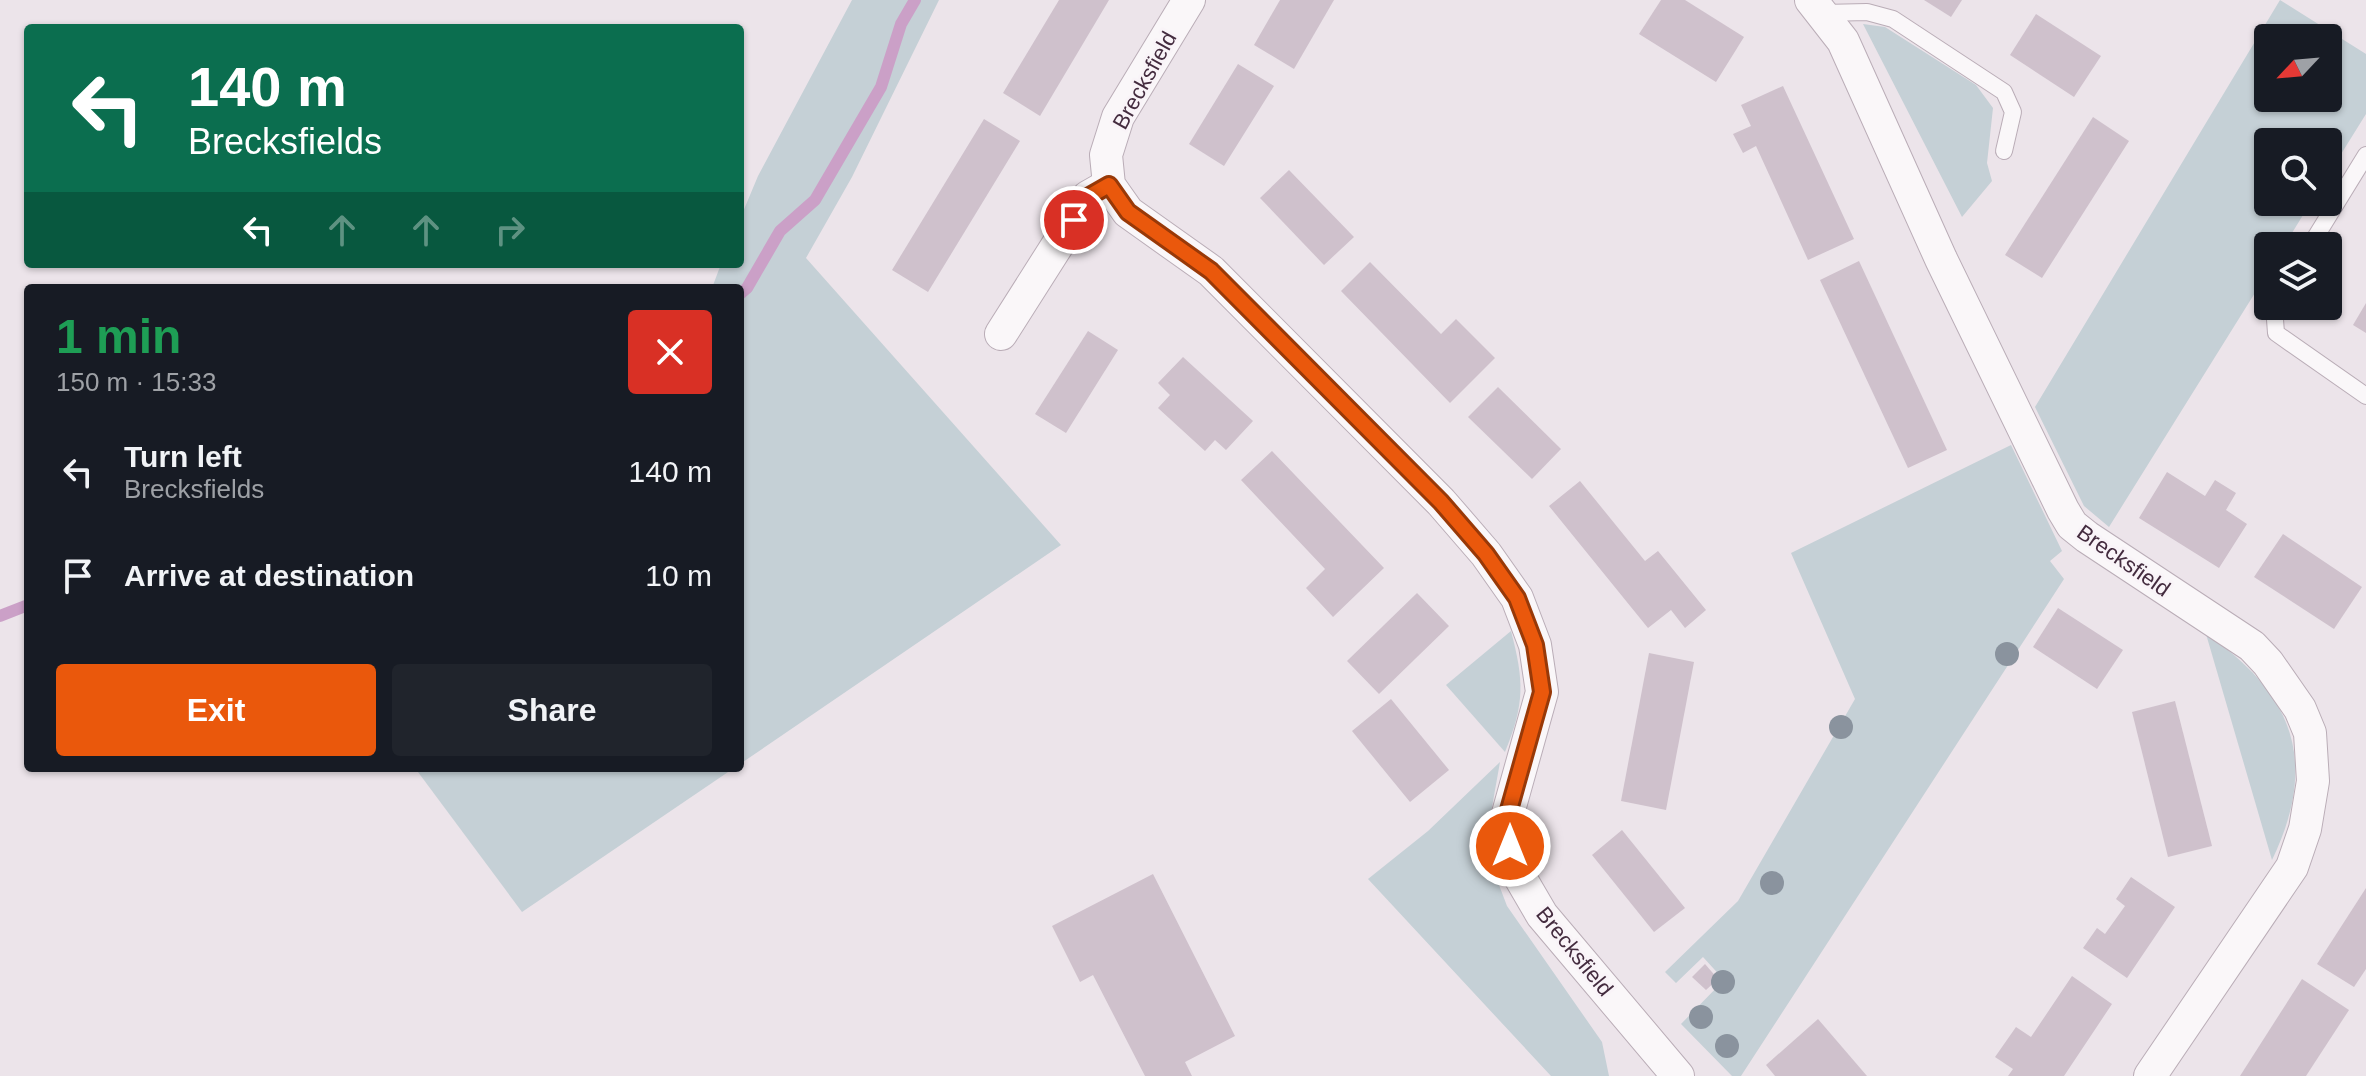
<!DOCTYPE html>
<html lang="en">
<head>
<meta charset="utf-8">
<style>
	:root { --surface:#171b24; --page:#20242c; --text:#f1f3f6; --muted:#9ea1a6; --accent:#ea580c }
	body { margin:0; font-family:Arial,sans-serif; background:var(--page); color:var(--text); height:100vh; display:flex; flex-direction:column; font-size:30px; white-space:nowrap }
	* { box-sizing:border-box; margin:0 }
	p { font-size:26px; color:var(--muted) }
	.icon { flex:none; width:44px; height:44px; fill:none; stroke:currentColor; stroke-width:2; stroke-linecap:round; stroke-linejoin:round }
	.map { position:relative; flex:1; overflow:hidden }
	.sheet { position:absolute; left:24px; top:284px; width:720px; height:488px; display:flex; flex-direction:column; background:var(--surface); border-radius:8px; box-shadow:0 2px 6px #0004 }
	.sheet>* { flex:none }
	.guide { position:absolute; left:24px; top:24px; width:720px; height:244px; border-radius:8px; box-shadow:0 2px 6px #0004; background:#0b6e4f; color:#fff; overflow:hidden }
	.needle { width:52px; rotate:244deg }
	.tools { position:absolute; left:2254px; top:24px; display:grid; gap:16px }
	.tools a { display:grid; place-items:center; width:88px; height:88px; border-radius:8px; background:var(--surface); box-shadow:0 2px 6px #0004; font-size:40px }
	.pin { position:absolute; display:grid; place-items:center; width:68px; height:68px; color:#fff; margin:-34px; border:4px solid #fff; border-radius:50%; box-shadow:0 2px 8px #0007 }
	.me { position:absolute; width:88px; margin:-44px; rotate:0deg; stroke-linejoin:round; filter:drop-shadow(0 0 6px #0008) }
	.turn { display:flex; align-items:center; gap:28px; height:168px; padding:0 32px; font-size:36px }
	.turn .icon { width:104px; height:104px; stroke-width:2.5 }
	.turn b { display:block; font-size:56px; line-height:68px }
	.lanes { display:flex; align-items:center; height:76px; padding:0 32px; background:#0003; justify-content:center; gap:40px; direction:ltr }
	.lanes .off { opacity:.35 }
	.round { display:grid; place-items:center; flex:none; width:84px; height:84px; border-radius:8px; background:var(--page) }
	.head { display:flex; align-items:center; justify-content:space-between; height:136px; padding:0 32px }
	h1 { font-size:48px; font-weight:600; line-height:60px; color:#1e9e55 }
	.action { display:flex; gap:16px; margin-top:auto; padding:16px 32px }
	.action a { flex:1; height:92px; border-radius:8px; background:var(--accent); color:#fff; font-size:32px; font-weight:600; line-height:92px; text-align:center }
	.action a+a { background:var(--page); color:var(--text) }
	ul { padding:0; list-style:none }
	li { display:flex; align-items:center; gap:24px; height:104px; padding:0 32px }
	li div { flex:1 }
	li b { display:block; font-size:30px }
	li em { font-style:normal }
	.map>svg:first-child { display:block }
</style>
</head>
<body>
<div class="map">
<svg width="2366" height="1076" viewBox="0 0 2366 1076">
	<rect width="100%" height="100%" fill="#ece4ea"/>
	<!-- green -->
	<g fill="#c5d0d6" fill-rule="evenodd">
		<polygon points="852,0 939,0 852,177 806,258 1061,545 740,764 740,288 712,288 721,264 740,264 740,219 758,176"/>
		<path d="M 2280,0 L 2366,54 L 2366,114 L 2328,175 L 2328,142 L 2268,142 L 2268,202 L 2311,202 L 2284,246 L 2268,246 L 2268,272 L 2109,527 L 2084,506 L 2035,407 ZM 2268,38 L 2328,38 L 2328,98 L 2268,98 Z"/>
		<polygon points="1863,24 1885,27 1976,85 1993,108 1987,163 1992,181 1962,217"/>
		<polygon points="2011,445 2062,551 2050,561 2064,579 1741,1076 1732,1076 1681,1024 1724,980 1703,957 1676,983 1665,972 1738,901 1855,699 1791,553"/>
		<path d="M 1511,631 C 1524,681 1525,703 1505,752 L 1446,685 Z"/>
		<path d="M 2206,634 C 2294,694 2319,762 2272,860 Z"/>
		<polygon points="1500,762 1489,824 1490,853 1496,877 1507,906 1602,1042 1609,1076 1551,1076 1368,879 1428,831"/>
		<polygon points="415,768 734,768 522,912"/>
	</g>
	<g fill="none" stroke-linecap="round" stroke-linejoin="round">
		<!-- stream -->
		<g stroke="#cba0c7" stroke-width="12">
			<polyline points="740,294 747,288 780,231 815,200 881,87 901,24 915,0"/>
			<polyline points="0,616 28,605"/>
		</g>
	</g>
	<!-- building -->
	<g fill="#cfc1cc">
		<polygon points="1059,0 1109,0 1040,116 1003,93"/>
		<polygon points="1280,0 1334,0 1294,69 1254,45"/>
		<polygon points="1661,0 1685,0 1744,37 1716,82 1639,34"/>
		<polygon points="1924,0 1962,0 1951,17"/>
		<polygon points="2036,14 2101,56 2074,97 2010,55"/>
		<polygon points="1238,64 1274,86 1224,166 1189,144"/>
		<polygon points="1783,86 1854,239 1808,260 1756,146 1743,153 1733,134 1751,126 1741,105"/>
		<polygon points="2093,117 2129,141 2042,278 2005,255"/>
		<polygon points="984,119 1020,141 928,292 892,270"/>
		<polygon points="1289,170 1354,237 1324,265 1260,198"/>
		<polygon points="1859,261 1947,450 1908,468 1820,280"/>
		<polygon points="1370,262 1441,334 1456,319 1495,358 1450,403 1341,291"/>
		<polygon points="2366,303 2366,333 2353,325"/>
		<polygon points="1088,331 1118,350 1066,433 1035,414"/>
		<polygon points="1183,357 1253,421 1226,450 1215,440 1205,451 1158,408 1170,395 1158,383"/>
		<polygon points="1498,387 1561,449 1532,479 1468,417"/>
		<polygon points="1272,451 1384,568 1333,617 1306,588 1325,569 1241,480"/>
		<polygon points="2167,472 2205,496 2215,480 2236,493 2226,510 2247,524 2219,568 2139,518"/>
		<polygon points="1580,481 1645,561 1658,551 1706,610 1685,628 1671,610 1648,628 1549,506"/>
		<polygon points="2283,534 2362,587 2334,629 2254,577"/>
		<polygon points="1417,593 1449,626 1379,694 1347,661"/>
		<polygon points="2058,608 2123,650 2097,689 2033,647"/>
		<polygon points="1649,653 1694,662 1666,810 1621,801"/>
		<polygon points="1391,699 1449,770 1410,802 1352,731"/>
		<polygon points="2175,701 2212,846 2168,857 2132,712"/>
		<polygon points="1622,830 1685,908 1654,932 1592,855"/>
		<polygon points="1153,874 1235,1036 1185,1062 1192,1076 1145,1076 1093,975 1080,982 1052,926"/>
		<polygon points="2131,877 2175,907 2127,978 2083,948 2097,928 2105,934 2125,906 2116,899"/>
		<polygon points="2366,888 2366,969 2354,987 2317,964"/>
		<polygon points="1705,964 1718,979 1706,990 1692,977"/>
		<polygon points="2072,976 2112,1004 2064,1076 2008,1076 2013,1069 1995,1057 2016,1027 2031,1037"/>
		<polygon points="2302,979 2349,1010 2306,1076 2240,1076"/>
		<polygon points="1818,1019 1867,1076 1775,1076 1766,1065"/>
	</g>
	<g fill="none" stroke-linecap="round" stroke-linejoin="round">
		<!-- service casing -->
		<g stroke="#baadb7" stroke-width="18">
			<g id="service">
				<polyline points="1823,13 1867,12 1893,19 2004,92 2013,112 2004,151"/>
				<polyline points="2310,246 2366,155"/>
				<polyline points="2274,306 2276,333 2366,396"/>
			</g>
		</g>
		<!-- minor casing -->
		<g stroke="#baadb7" stroke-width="34">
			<g id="minor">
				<polyline points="1189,0 1118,117 1106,155 1109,185 1128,212 1211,271 1441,502 1486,554 1517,598 1535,645 1542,692 1507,817 1510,846 1521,879 1542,915 1678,1076"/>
				<polyline points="1811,0 1843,41 1941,259 2063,510 2072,525 2087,537 2252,646 2268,663 2300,709 2310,733 2313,781 2305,829 2292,867 2150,1076"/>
				<polyline points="1001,334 1088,197 1109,185"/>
			</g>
		</g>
		<!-- service -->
		<use href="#service" stroke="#faf7f9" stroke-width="16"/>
		<!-- minor -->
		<use href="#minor" stroke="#faf7f9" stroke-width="32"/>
	</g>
	<!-- trees -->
	<g fill="#8a939e">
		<circle cx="2007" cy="654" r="12"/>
		<circle cx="1841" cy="727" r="12"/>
		<circle cx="1772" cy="883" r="12"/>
		<circle cx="1723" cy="982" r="12"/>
		<circle cx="1701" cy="1017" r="12"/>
		<circle cx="1727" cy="1046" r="12"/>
	</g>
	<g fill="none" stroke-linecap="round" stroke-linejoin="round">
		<!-- route casing -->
		<g stroke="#983908" stroke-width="20">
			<polyline id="route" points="1074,220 1088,197 1109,185 1128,212 1211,271 1441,502 1486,554 1517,598 1535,645 1542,692 1507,817 1510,846"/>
		</g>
		<!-- route -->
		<use href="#route" stroke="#ea580c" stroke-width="14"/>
	</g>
	<g text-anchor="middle" stroke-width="6" stroke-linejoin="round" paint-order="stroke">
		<!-- street labels -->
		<g font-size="22" fill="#442c3f" stroke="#f9f4f8">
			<text transform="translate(1144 80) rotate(-61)" y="8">Brecksfield</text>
			<text transform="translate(2124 560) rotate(35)" y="8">Brecksfield</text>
			<text transform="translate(1575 951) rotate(51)" y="8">Brecksfield</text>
		</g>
	</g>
</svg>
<div class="tools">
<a><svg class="needle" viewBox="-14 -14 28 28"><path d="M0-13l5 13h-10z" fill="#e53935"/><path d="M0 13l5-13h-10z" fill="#9ea1a6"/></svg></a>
<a><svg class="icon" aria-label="search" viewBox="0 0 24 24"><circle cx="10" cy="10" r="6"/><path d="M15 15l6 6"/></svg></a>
<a><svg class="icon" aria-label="layers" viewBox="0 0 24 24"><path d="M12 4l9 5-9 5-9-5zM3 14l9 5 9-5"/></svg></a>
</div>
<div class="pin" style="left:1074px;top:220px;background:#d93025"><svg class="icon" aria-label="arrive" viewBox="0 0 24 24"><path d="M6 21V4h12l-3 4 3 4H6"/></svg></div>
<svg class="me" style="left:1510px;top:846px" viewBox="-20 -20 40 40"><circle r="17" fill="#ea580c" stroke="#fff" stroke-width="3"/><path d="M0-11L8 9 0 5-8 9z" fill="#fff"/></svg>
<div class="guide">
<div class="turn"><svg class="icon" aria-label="left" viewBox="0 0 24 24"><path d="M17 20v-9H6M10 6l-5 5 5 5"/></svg><div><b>140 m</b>Brecksfields</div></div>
<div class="lanes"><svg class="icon" aria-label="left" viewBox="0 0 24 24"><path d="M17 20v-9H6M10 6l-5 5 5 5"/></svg><svg class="icon off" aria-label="ahead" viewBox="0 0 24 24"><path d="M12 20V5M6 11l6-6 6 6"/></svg><svg class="icon off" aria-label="ahead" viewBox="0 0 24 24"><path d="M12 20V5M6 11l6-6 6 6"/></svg><svg class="icon off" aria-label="right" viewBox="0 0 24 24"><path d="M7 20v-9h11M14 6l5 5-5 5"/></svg></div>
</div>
<section class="sheet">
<div class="head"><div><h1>1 min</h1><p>150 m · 15:33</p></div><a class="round" style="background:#d93025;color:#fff"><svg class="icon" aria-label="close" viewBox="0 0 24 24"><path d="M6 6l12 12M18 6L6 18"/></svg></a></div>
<ul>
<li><svg class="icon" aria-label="left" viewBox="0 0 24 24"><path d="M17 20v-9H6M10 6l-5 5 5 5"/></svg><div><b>Turn left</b><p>Brecksfields</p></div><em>140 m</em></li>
<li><svg class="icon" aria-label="arrive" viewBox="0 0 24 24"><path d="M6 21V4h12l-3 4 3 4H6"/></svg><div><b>Arrive at destination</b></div><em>10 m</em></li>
</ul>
<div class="action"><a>Exit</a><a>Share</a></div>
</section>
</div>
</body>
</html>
